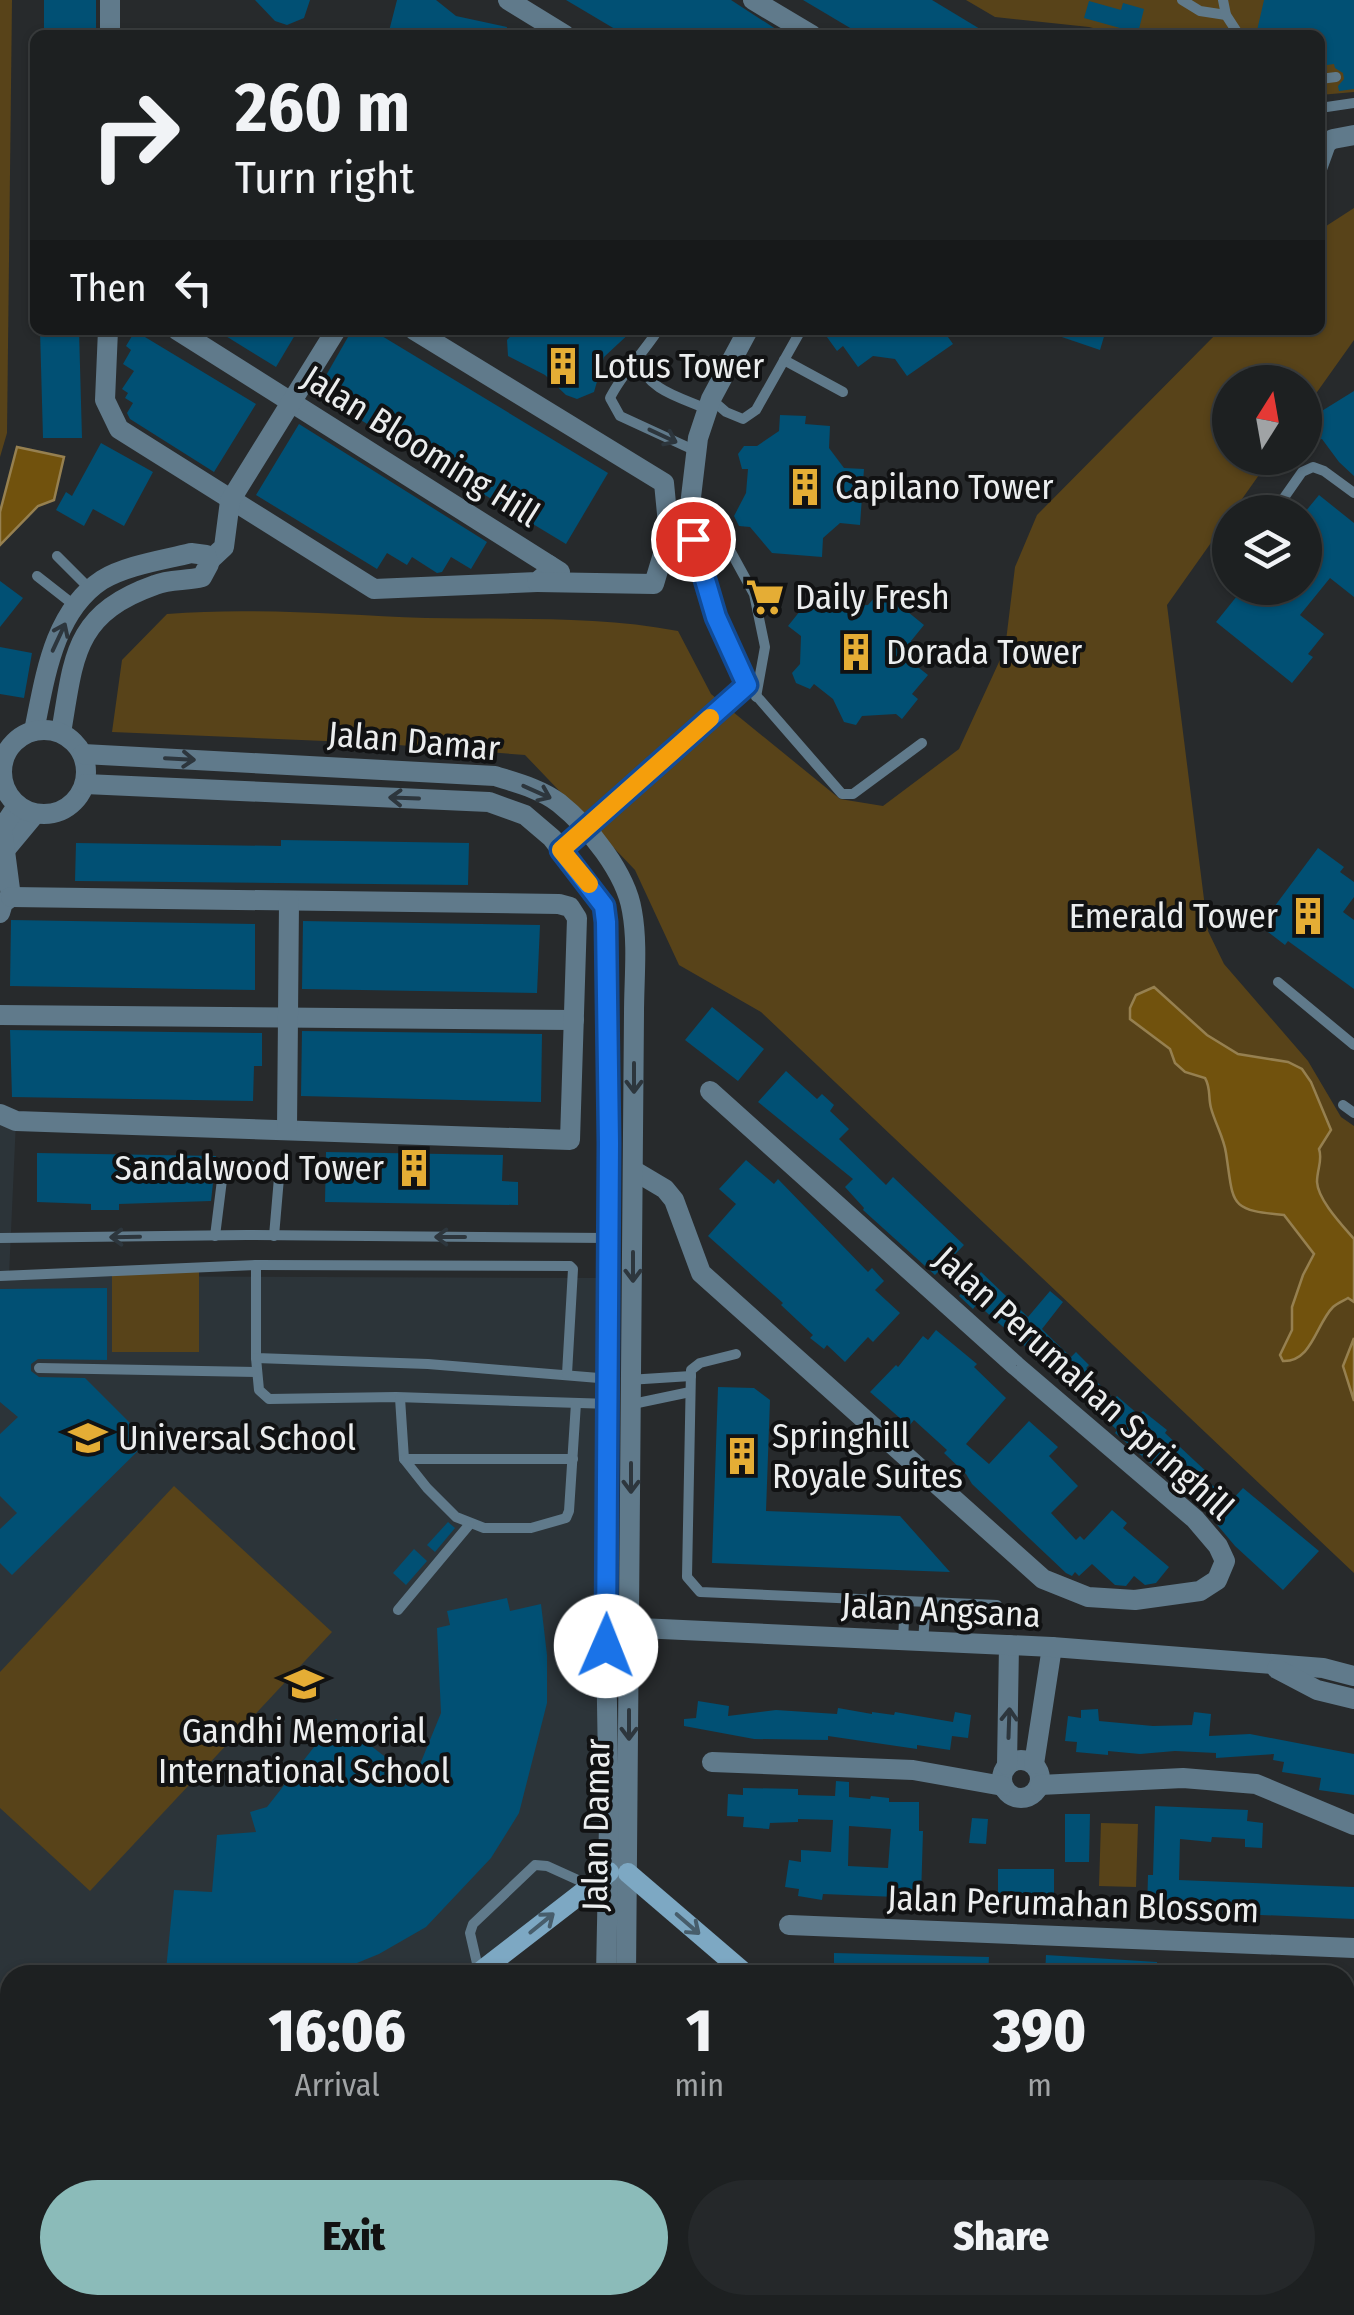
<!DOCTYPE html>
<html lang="en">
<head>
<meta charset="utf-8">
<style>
	:root { --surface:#1d2021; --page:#25282a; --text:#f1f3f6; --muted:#a0a3a5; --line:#3b3e3f; --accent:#8bbbb9 }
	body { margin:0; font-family:"Fira Sans Condensed",sans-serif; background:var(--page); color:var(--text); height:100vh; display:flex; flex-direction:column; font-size:38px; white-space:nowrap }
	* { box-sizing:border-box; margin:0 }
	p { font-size:32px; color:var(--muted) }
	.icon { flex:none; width:55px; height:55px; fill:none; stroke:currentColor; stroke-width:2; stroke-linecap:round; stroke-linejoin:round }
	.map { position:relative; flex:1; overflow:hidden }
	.drawer { position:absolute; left:0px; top:1965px; width:1355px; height:350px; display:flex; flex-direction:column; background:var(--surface); border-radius:30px 30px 0 0; box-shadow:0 2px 8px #0004,0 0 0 2px var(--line) }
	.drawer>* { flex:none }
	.hud { position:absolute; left:30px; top:30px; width:1295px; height:305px; border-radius:15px; box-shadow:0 2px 8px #0004,0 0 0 2px var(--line); background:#1d2021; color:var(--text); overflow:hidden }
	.needle { width:65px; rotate:11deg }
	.controls { position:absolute; left:1212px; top:365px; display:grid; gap:20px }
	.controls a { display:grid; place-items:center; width:110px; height:110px; border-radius:50%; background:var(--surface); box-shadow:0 2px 8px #0004,0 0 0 2px var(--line); font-size:50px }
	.pin { position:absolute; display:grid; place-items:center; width:85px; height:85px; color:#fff; margin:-42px; border:5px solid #fff; border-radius:50%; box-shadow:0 2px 10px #0007 }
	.me { position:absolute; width:110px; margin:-55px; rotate:1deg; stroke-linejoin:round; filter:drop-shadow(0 0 8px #0008) }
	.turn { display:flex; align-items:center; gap:35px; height:210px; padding:0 40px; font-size:45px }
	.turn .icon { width:130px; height:130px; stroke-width:2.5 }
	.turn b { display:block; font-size:70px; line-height:85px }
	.then { display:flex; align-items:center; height:95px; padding:0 40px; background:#0003; gap:20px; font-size:38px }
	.eta { display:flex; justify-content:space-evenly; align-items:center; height:170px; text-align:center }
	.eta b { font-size:60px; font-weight:800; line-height:70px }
	.primary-button { display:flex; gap:20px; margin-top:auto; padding:20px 40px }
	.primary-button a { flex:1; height:115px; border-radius:60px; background:var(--accent); color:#111; font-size:40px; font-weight:800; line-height:115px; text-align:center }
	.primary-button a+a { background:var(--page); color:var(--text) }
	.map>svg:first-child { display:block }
</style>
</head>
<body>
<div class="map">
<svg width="1354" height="2315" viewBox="0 0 1354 2315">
	<rect width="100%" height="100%" fill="#272a2c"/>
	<!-- built -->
	<polygon fill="#2c3439" points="0,1114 16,1121 9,1276 608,1278 609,1872 476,1975 10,1975 10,2114 0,2114"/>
	<!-- green -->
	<g fill="#584319">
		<polygon points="0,0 12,0 7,433 0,457"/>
		<polygon points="966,0 1354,0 1354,92 1320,95 1320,35 1120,35 1089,27 995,17"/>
		<path d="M 1354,208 L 1354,340 L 1305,409 L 1305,382 L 1230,382 L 1230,458 L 1271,458 L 1167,605 L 1208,931 L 1224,964 L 1308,1061 L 1341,1117 L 1354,1126 L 1354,1573 L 761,1012 L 679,965 L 635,870 L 525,755 L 372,743 L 112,732 L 122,660 L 167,614 C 253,607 340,615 426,618 C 511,620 595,615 678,631 L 711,694 L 840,799 L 883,806 L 959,749 L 1005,649 L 1015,567 L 1037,515 L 1220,330 L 1320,330 L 1320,230 Z"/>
		<polygon points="112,1271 199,1272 199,1352 112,1352"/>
		<polygon points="174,1486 332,1632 90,1891 0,1808 0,1672"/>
		<polygon points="1101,1823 1138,1824 1136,1887 1099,1886"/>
		<rect x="1345" y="2039" width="9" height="128"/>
	</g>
	<!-- water -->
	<g fill="#71520d" stroke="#968050" stroke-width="2.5">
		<polygon points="17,447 64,457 54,500 38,506 0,545 0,512"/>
		<path d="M 1154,987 L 1207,1035 L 1238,1054 L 1288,1062 L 1302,1069 L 1311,1082 L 1331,1130 L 1319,1149 C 1323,1160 1317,1169 1317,1182 C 1318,1200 1342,1225 1354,1239 L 1354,1302 L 1348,1298 C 1343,1301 1337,1303 1333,1307 C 1316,1324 1312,1362 1283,1361 L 1280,1355 L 1292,1330 L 1292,1307 L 1303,1275 L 1314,1254 L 1284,1215 C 1228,1210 1234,1205 1226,1153 C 1224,1138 1215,1123 1211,1108 C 1208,1097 1211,1088 1205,1078 L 1185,1072 L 1175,1063 L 1170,1049 L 1130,1019 L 1130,1008 L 1136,995 Z"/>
		<polygon points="1354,1338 1354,1401 1343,1366"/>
	</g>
	<!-- building -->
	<g fill="#015074" fill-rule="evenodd">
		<rect x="44" y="0" width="52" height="35"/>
		<polygon points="255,0 310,0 304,18 287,25 275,21"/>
		<polygon points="397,0 436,0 456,16 507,27 506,35 388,35"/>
		<polygon points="566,0 731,0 785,35 625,35"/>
		<polygon points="803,0 932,0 990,35 862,35"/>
		<polygon points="1264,0 1354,0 1354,89 1339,91 1338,86 1344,79 1343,73 1335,68 1334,64 1320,66 1320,35 1256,35"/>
		<polygon points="1089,1 1121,10 1123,3 1144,9 1138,33 1084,18"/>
		<polygon points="40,330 79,330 82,438 43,438"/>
		<polygon points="216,330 298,330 276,367"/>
		<polygon points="352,330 372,330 608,473 566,544 316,393"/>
		<polygon points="516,330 633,330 604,357 594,392 577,399 566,395 545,375 508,356 507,340"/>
		<polygon points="822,330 943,330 953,344 907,376 895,359 873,356 858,367 843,346 837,351"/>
		<polygon points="1051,330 1106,330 1100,350 1050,333"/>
		<polygon points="135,331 256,404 214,472 130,419 127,413 133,403 125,398 128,393 122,389 134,371 123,364 131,350 126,346"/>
		<polygon points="1354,391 1354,476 1339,462 1322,439 1312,441 1312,417"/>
		<polygon points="780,415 806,416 805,424 830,426 829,448 844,468 864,469 860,525 840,523 823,538 822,557 772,553 750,527 739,526 734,516 746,493 748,469 742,469 738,454 744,446 757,446 779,431"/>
		<polygon points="299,424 487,542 471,569 451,557 442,572 437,573 412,557 407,565 387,553 377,569 256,495"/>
		<polygon points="101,443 153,472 124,526 93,509 84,526 56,510 66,492 72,496"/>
		<polygon points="1319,495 1354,523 1354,597 1330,578 1300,615 1324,634 1308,654 1313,657 1292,683 1216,622 1237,596 1240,599 1250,588 1305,588 1305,512"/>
		<polygon points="0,581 23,598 0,627"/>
		<polygon points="881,590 924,625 911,641 914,664 928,675 912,694 918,699 902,719 896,714 862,716 856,725 844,722 833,699 814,684 810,689 796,683 792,673 800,664 801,636 788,626 804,606 810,611 826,592 844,606 868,605"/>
		<polygon points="0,647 32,653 24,698 0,694"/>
		<polygon points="281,840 469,843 468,885 75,881 76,843 281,846"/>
		<polygon points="1318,848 1344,867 1340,872 1354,882 1354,897 1343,912 1354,920 1354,989 1288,941 1285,945 1260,926"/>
		<polygon points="11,920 255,924 255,990 10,986"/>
		<polygon points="303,921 540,925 537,993 302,989"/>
		<polygon points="712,1007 764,1049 738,1081 685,1040"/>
		<polygon points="10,1030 262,1033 262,1066 254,1066 253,1101 12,1097"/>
		<polygon points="302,1031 542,1034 541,1102 301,1096"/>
		<polygon points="786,1071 817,1099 822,1094 834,1105 830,1111 849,1129 839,1139 886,1185 893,1177 964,1245 935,1275 863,1210 864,1208 845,1187 853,1179 758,1102"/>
		<polygon points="326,1152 503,1155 502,1181 518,1182 518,1205 325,1202"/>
		<polygon points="37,1153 216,1156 211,1201 119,1204 119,1210 91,1210 91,1204 37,1202"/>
		<polygon points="746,1160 774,1184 778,1179 868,1272 872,1268 884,1281 875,1290 900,1313 873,1342 868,1337 845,1362 827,1345 824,1349 810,1338 813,1335 781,1305 783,1303 708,1236 736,1204 719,1189"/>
		<polygon points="981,1272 1028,1317 1050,1291 1063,1302 1042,1329 1053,1340 1071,1357 1076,1352 1089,1365 1086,1368 1093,1374 1091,1376 1114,1399 1117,1396 1139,1415 1143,1411 1167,1430 1165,1433 1210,1475 1206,1479 1230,1502 1243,1488 1319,1551 1283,1590 1235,1546 1204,1509 1115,1433 1117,1430 1092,1407 1095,1404 1072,1382 1069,1385 977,1304 973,1309 959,1296"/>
		<polygon points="107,1288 107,1360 38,1359 31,1364 31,1371 39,1377 85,1378 148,1441 12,1575 0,1563 0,1529 17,1513 0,1496 0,1434 18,1417 0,1402 0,1289"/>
		<polygon points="936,1330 977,1364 974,1367 1006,1398 966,1444 989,1464 1029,1421 1058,1447 1049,1456 1078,1486 1051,1513 1076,1540 1080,1536 1084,1540 1112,1510 1127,1523 1123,1528 1169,1567 1156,1583 1145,1585 1134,1576 1126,1586 1115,1585 1092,1564 1079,1576 1075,1572 1072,1576 1066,1573 972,1484 966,1474 944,1453 947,1450 914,1420 909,1426 870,1392 896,1365 898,1367 923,1336 928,1340"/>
		<polygon points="718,1387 754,1388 770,1400 766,1511 900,1516 950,1572 712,1563"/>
		<polygon points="448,1522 455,1528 435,1552 427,1545"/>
		<polygon points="414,1549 427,1561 406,1585 393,1573"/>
		<polygon points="507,1598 510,1611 541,1604 547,1655 547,1703 519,1813 491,1858 426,1927 379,1954 335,1972 324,1975 181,1975 182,1972 166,1970 174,1890 212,1892 217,1835 256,1832 250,1812 267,1807 336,1719 414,1779 441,1713 437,1628 450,1625 447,1611"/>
		<polygon points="698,1701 729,1706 728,1716 776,1710 837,1714 838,1708 872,1714 872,1712 894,1715 895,1712 953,1722 955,1712 971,1715 968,1738 952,1736 950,1750 917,1745 917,1749 828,1736 828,1740 754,1739 684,1726 684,1719 696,1718"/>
		<polygon points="1098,1709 1099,1721 1153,1726 1192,1725 1194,1712 1211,1714 1209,1736 1250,1734 1354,1754 1354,1795 1319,1790 1321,1778 1282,1772 1284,1762 1273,1760 1274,1754 1216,1758 1216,1753 1175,1751 1140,1754 1108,1751 1108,1755 1076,1752 1077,1742 1065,1741 1068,1716 1081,1718 1081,1710"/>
		<path d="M 836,1781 L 849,1782 L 849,1797 L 870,1799 L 871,1796 L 889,1798 L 889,1802 L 919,1802 L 919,1831 L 923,1831 L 921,1898 L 823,1894 L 822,1900 L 798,1896 L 799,1889 L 785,1887 L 789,1860 L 801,1862 L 801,1850 L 831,1852 L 833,1820 L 798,1819 L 798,1822 L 770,1823 L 769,1829 L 743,1827 L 744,1817 L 727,1816 L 728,1794 L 743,1795 L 743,1788 L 798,1789 L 798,1795 L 835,1796 ZM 849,1826 L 891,1829 L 888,1868 L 848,1866 Z"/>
		<polygon points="1155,1806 1248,1810 1247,1821 1263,1823 1262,1848 1245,1847 1245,1839 1212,1837 1211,1842 1180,1839 1179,1880 1354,1887 1354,1919 1147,1910 1148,1875 1153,1875"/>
		<polygon points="1065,1814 1090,1814 1089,1862 1065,1862"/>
		<polygon points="972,1818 988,1819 986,1844 969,1843"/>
		<rect x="998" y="1869" width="56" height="29"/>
		<polygon points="834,1953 989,1957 988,1975 834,1975"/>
		<polygon points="1046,1955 1157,1962 1157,1975 1045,1975"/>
	</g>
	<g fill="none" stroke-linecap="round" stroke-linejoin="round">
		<!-- service -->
		<g stroke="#607a8b" stroke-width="10">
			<polyline points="1182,0 1200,11 1226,15"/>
			<polyline points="1223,0 1226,15 1239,35"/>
			<polyline points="1320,79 1336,77"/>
			<polyline points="1320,108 1354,103"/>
			<polyline points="1320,134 1333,139 1320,175"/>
			<path d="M 658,330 C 642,355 623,372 610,398 L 620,416 L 696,451"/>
			<path d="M 638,360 C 648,391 680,397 707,409"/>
			<polyline points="784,360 843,392"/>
			<polyline points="711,399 726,412 743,419 756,410 801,330"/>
			<polyline points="1274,512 1302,472 1313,467 1324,471 1354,493"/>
			<polyline points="694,518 731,552 754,594 765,647 756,697"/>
			<polyline points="57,556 91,590"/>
			<polyline points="37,576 74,605"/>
			<polyline points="747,685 842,794 853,794 922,743"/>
			<polyline points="1278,982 1354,1045"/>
			<polyline points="1343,1105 1354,1113"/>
			<polyline points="215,1236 224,1164 280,1166 274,1236"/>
			<polyline points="0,1238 246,1235 608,1238"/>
			<polyline points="256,1265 256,1358 428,1364 611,1379"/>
			<polyline points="0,1276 256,1265 570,1266 573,1269 567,1374"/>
			<polyline points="736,1354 700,1363 691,1370 687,1577 700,1592 997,1605"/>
			<polyline points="256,1358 259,1390 269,1399 396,1397 611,1404"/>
			<polyline points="39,1368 257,1372"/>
			<polyline points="628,1380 691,1376"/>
			<polyline points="400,1398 404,1459 427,1488 456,1517 484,1528 531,1528 566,1518 569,1511 576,1403"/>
			<polyline points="628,1405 690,1392"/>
			<polyline points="404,1459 573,1459"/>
			<polyline points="398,1610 469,1525"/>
			<polyline points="903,1640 905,1601"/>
			<polyline points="923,1641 926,1602"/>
			<polyline points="479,1972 470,1933 473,1924 535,1865 547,1866 589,1885"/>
		</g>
		<!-- minor -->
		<g stroke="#607a8b" stroke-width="20">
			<polyline points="110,0 110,35"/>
			<polyline points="508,0 565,35"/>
			<polyline points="753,0 812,35"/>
			<polyline points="1320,146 1333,139 1354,135"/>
			<polyline points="108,330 105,400 119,429 374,589 537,582 549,572 549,565"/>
			<polyline points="177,330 560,572"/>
			<polyline points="414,330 664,483 669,534 654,584 537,582"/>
			<polyline points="209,561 224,547 230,501 336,330"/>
			<path d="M 34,731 C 45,678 53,612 102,580 C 127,565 164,560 191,553 L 206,555 L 209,564 L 202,577 C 187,581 169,579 155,585 C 73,614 74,657 61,733"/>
			<polyline points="5,850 35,814"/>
			<polyline points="561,850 747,685 716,617 689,514 698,438 711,399 748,330"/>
			<polyline points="11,897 2,828 17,806"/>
			<polyline points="0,913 3,903 11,897"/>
			<polyline points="0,1015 574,1020"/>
			<polyline points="0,1114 16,1121 570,1140 577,918 570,907 559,904 11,897"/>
			<polyline points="287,1130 289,902"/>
			<polyline points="633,1170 665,1189 674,1200 701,1273 1043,1579 1088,1597 1135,1600 1200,1591 1217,1580 1225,1561 1218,1546 1195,1519 1016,1366 710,1091"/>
			<circle cx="1021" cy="1779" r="19"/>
			<polyline points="712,1762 913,1770 1003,1786"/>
			<polyline points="1034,1764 1052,1647"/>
			<polyline points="1007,1765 1009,1645"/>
			<polyline points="1040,1785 1183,1778 1256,1784 1354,1825"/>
			<polyline points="789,1925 1354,1948"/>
		</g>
		<!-- tertiary -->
		<g stroke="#607a8b" stroke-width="20">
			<circle cx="44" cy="772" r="42"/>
			<path d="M 83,754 L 495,776 C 517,783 541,789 559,803 C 589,827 626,873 632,911 C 638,944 634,980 634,1013 L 626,1975"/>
			<polyline points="85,784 489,802 525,815 552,838 605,906 606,922 609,1143 606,1645 609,1823 606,1975"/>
			<polyline points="618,1627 1052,1647 1323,1668 1354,1676"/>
			<polyline points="1277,1669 1317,1690 1354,1699"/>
			<polyline points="1330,2305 1354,2310"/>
			<polyline points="594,2315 595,2305"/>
			<polyline points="615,2315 615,2305"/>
		</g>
		<!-- secondary -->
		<g stroke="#7da8c3" stroke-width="20">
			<polyline points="628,1873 747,1975"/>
			<polyline points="476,1975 609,1872"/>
			<polyline points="0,2114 10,2114"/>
			<polyline points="0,2150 10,2151"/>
			<polyline points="1345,2165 1354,2166"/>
			<polyline points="0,2191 10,2191"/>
			<polyline points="1345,2200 1354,2200"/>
			<polyline points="0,2230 10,2230"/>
			<polyline points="1345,2246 1354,2246"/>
			<polyline points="1345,2278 1354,2279"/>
			<polyline points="445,2315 445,2305"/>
			<polyline points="769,2315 770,2305"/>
		</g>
	</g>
	<!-- one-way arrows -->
	<defs><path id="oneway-shaft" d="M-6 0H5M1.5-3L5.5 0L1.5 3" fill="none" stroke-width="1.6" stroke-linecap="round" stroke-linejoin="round" transform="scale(2.5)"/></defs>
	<g stroke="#2d363d">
		<use href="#oneway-shaft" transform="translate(663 436) rotate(25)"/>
		<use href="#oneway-shaft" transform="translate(59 637) rotate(-65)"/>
		<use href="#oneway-shaft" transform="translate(180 759) rotate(3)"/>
		<use href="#oneway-shaft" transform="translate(537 792) rotate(24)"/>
		<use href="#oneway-shaft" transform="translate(404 798) rotate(-178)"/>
		<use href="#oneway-shaft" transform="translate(634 1078) rotate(90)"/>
		<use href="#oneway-shaft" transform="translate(125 1237) rotate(179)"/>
		<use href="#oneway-shaft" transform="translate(450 1237) rotate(-180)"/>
		<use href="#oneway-shaft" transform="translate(633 1267) rotate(90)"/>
		<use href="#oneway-shaft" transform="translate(631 1478) rotate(90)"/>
		<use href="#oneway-shaft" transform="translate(1009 1723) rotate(-88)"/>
		<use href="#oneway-shaft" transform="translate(629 1725) rotate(90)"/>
	</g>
	<g stroke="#475d6b">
		<use href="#oneway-shaft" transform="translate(542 1923) rotate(-39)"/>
		<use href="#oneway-shaft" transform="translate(688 1924) rotate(41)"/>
	</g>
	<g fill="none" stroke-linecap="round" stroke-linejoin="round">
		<!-- route casing -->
		<g stroke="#114b97" stroke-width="25">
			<polyline id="route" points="606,1646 609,1143 606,922 604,906 561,850 747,685 716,617 693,539"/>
		</g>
		<!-- route -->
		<use href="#route" stroke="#1a73e8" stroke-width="18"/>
		<!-- slow -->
		<polyline stroke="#f59e0b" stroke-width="18" points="589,884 561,850 710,718"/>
	</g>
	<!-- icons -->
	<defs>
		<g id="building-bare" transform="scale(3)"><path d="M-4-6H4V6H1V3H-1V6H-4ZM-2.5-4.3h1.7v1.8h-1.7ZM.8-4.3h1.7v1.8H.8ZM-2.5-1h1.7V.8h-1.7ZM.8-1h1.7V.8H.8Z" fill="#e5ad35" stroke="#111213" stroke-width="2.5" paint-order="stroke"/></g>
		<g id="supermarket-bare" transform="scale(3)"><path d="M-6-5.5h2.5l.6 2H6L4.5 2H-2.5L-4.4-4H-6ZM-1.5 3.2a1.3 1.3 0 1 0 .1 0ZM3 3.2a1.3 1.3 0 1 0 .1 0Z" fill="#e5ad35" stroke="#111213" stroke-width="2.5" paint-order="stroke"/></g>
		<g id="school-bare" transform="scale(3)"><path d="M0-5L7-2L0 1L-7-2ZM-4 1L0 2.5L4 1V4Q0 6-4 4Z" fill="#e5ad35" stroke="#111213" stroke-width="2.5" paint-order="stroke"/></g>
	</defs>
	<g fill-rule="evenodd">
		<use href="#building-bare" x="563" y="366"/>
		<use href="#building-bare" x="805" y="487"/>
		<use href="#supermarket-bare" x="765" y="597"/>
		<use href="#building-bare" x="856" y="652"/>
		<use href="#building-bare" x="1308" y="916"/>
		<use href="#building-bare" x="414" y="1168"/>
		<use href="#school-bare" x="88" y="1438"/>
		<use href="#building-bare" x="742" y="1456"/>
		<use href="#school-bare" x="304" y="1684"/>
	</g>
	<g text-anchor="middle" stroke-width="8" stroke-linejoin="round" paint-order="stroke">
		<!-- poi labels -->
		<g font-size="35" fill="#ebedee" stroke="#111213" text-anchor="start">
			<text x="593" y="378">Lotus Tower</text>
			<text x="835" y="499">Capilano Tower</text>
			<text x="795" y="609">Daily Fresh</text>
			<text x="886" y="664">Dorada Tower</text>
			<text x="1278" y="928" text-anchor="end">Emerald Tower</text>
			<text x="384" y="1180" text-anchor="end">Sandalwood Tower</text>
			<text x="772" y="1448">Springhill<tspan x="772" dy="40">Royale Suites</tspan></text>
			<text x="118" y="1450">Universal School</text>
			<text x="304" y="1743" text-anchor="middle">Gandhi Memorial<tspan x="304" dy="40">International School</tspan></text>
		</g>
		<!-- street labels -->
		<g font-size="35" fill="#ebedee" stroke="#111213">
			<text transform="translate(421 446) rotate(32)" y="12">Jalan Blooming Hill</text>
			<text transform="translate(414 741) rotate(5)" y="12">Jalan Damar</text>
			<text transform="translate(1084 1383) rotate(42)" y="12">Jalan Perumahan Springhill</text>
			<text transform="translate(941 1610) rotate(3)" y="12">Jalan Angsana</text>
			<text transform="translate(596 1825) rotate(-89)" y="12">Jalan Damar</text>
			<text transform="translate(1073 1904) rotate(2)" y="12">Jalan Perumahan Blossom</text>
		</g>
	</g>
</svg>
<div class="controls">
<a><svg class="needle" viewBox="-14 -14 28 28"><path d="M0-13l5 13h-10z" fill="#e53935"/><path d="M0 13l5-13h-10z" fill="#a0a3a5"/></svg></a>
<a><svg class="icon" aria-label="layers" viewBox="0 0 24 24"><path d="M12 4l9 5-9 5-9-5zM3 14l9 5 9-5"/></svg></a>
</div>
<div class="pin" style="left:693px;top:539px;background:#d93025"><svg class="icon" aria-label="arrive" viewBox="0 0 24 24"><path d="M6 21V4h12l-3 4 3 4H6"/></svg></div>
<svg class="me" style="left:606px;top:1646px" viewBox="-20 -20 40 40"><circle r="19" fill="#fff"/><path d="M0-13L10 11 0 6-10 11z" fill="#1a73e8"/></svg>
<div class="hud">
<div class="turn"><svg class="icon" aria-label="right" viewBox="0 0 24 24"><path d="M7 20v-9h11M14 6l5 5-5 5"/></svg><div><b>260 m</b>Turn right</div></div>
<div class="then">Then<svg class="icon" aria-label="left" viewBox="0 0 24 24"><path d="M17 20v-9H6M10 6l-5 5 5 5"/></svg></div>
</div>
<section class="drawer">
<div class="eta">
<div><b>16:06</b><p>Arrival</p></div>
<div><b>1</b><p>min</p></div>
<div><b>390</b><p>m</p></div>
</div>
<div class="primary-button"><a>Exit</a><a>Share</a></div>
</section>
</div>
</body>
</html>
